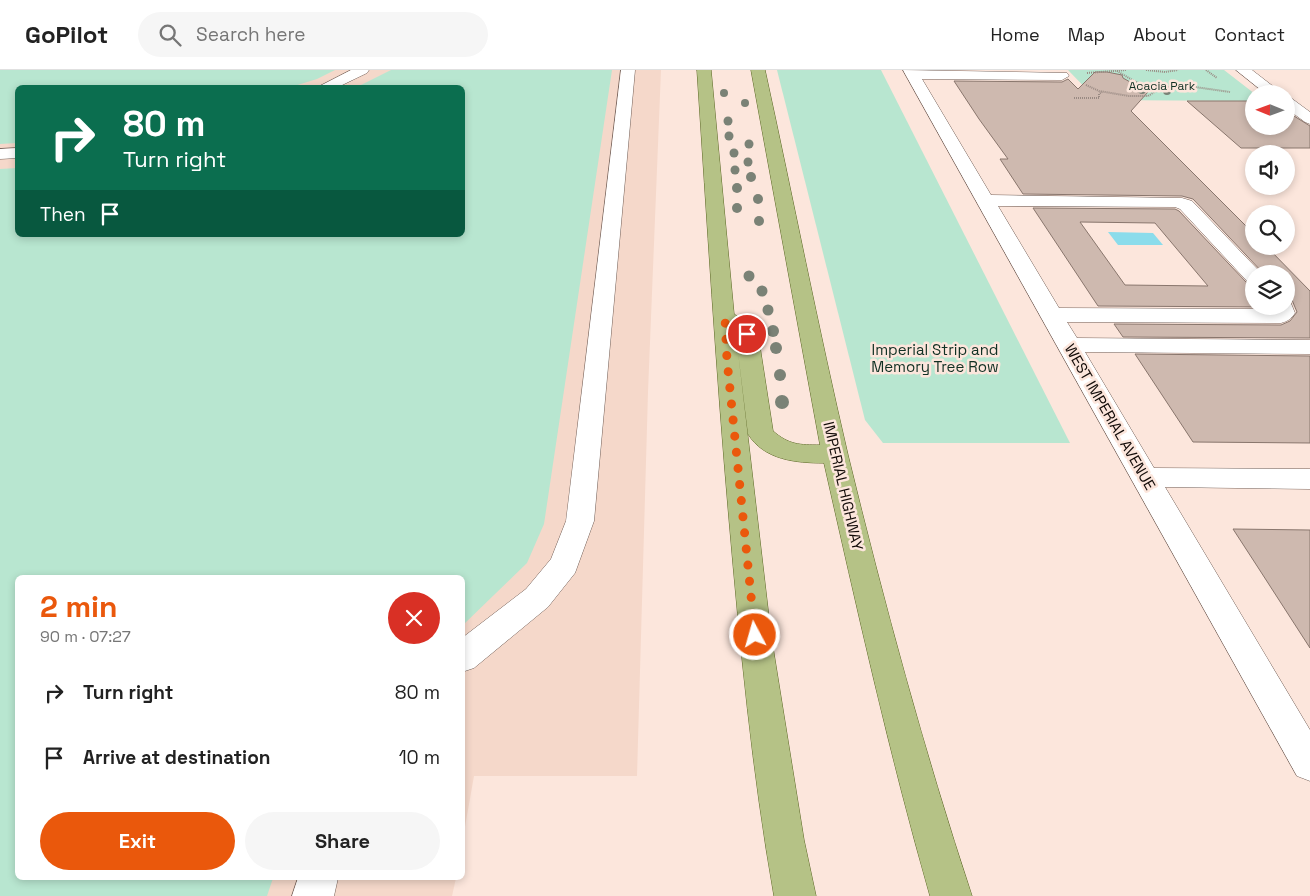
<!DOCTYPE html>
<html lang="en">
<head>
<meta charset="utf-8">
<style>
	:root { --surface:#fff; --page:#f6f6f6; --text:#222; --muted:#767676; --line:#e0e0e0; --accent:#ea580c }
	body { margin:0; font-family:"Space Grotesk",sans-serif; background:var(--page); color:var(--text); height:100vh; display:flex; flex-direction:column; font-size:19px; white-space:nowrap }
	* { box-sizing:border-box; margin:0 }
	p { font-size:16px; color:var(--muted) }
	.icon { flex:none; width:28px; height:28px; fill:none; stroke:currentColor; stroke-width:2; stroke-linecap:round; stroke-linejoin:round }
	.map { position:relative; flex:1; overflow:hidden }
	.side { position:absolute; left:15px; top:505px; width:450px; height:305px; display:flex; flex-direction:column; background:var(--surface); border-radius:8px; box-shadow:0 2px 8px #0003 }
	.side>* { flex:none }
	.guide { position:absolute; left:15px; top:15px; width:450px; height:152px; border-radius:8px; box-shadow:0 2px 8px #0003; background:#0b6e4f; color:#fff; overflow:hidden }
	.needle { width:32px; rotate:271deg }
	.buttons { position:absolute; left:1245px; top:15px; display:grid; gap:10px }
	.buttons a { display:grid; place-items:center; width:50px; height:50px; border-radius:50%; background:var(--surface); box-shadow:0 2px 8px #0003; font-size:25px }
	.pin { position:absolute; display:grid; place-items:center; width:42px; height:42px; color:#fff; margin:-21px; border:2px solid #fff; border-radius:50%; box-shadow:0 1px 5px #0007 }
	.me { position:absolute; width:55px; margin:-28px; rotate:354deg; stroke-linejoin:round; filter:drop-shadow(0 0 4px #0008) }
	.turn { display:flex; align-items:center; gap:18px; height:105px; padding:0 25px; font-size:22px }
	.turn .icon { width:65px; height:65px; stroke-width:2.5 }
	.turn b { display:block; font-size:35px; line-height:42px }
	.then { display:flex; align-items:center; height:48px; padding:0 25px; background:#0003; gap:10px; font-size:19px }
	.round { display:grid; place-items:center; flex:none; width:52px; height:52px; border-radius:26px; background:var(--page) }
	.summary { display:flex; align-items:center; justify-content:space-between; height:85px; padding:0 25px }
	h1 { font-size:30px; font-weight:600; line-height:38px; color:var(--accent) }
	.button { display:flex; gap:10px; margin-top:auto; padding:10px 25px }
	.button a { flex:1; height:58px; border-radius:30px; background:var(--accent); color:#fff; font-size:20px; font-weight:600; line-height:58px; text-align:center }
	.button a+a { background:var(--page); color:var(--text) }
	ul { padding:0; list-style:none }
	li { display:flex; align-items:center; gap:15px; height:65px; padding:0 25px }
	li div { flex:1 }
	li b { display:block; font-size:19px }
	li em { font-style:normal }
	header { display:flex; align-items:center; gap:30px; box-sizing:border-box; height:70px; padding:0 25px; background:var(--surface); border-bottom:1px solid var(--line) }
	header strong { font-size:24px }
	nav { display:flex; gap:28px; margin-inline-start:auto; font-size:18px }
	.search { width:350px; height:45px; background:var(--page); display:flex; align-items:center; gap:12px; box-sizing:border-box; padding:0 18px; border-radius:28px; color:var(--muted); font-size:19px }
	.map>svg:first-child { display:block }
</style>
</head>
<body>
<header>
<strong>GoPilot</strong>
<div class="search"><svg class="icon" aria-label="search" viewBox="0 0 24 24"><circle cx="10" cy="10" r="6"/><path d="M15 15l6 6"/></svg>Search here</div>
<nav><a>Home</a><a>Map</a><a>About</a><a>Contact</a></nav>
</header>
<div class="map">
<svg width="1310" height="826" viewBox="0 0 1310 826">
	<rect width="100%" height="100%" fill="#fce6dc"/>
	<!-- built -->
	<path fill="#f5d8ca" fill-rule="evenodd" d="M 0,0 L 661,0 L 648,322 L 637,706 L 474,706 L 463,768 L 462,508 L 18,508 L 18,808 L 456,808 L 452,826 L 0,826 ZM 18,18 L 462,18 L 462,165 L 18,165 Z"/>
	<!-- green -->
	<g fill="#b8e6d0">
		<polygon points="0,0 335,0 317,9 291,17 18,18 17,73 0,74"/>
		<polygon points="391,0 612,0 544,454 527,493 463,555 462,508 18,508 18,808 273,808 267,826 0,826 0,99 17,98 18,165 462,165 462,18 357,17"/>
		<polygon points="777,0 881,0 1070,373 883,373 865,350"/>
		<polygon points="1068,0 1224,0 1255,24 1254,24 1254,31 1097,30"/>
	</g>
	<!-- water -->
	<polygon fill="#8bdceb" points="1108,162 1153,163 1163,175 1118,175"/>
	<!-- building -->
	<g fill="#ceb9af" stroke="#89766d" fill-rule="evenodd">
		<polygon points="1095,2 1107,2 1122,5 1123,8 1148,22 1131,41 1254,164 1254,176 1266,176 1310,221 1310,268 1123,267 1114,254 1281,255 1290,251 1297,242 1292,230 1286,229 1286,204 1264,204 1193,129 1182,126 1023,124 1000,89 1008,89 979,49 954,11 1062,12 1068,9 1078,19"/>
		<polygon points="1187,31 1254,31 1254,56 1286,56 1286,41 1310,56 1310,78 1241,78"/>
		<path d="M 1033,138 L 1175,139 L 1179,141 L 1246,212 L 1254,215 L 1254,236 L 1269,237 L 1098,236 ZM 1080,152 L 1155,153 L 1208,216 L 1125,215 Z"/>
		<polygon points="1135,284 1310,286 1310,373 1193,372"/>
		<polygon points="1233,459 1310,460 1310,578 1259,499"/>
	</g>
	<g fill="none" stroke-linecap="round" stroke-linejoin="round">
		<!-- minor casing -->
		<g stroke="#725f57" stroke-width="1">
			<g id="minor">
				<polygon points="351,0 369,0 367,3 336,18 316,18"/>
				<polygon points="621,0 635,0 594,451 575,503 548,537 474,598 462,602 462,568 526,519 551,489 566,451"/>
				<path d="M 903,0 L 1067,3 L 1069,6 L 1062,10 L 922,9 L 991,125 L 1182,128 L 1192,131 L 1262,204 L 1254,204 L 1254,213 L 1247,211 L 1180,139 L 1175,137 L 998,136 L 1059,238 L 1272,239 L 1271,236 L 1286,236 L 1286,231 L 1290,231 L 1295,243 C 1291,249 1288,251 1281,253 L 1067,252 L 1077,268 L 1310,270 L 1310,284 L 1085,282 L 1154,398 L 1310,399 L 1310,419 L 1165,417 L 1310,660 L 1310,711 L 1297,706 Z"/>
				<polygon points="1236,0 1252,0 1283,24 1266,24"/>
				<polygon points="1286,27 1291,28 1310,42 1310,54 1305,52 1286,38"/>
				<polygon points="18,78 18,88 0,89 0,79"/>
				<polygon points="298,808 338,808 334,826 292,826"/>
			</g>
		</g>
		<!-- major casing -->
		<g stroke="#5b6725" stroke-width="1">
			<path id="major" d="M 697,0 L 711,0 L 734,244 L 755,259 L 758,264 L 773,361 C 789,375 800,375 820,375 L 751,0 L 765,0 C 793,128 818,257 848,385 C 884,533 924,681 972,826 L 930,826 C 889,683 857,538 824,393 C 796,393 764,390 748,364 L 738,282 L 771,565 L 804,770 L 816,826 L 774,826 C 752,702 740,575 729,449 C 716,300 707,150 697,0 Z"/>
		</g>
		<!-- path -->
		<g stroke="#998a83" stroke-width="2" stroke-dasharray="1 1" stroke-linecap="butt">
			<polyline points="1146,0 1165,2 1178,0"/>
			<polyline points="1206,0 1217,8"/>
			<polyline points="1117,1 1136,12 1156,20"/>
			<polyline points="1087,3 1126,0"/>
			<polyline points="1086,15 1099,21 1129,26 1148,26 1161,18 1181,15 1230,22"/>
			<polyline points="1074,28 1099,28 1099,24 1102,22"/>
		</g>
		<!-- minor -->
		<use href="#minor" fill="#fff" fill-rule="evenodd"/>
		<!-- major -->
		<use href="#major" fill="#b5c286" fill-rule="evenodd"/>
	</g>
	<!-- trees -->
	<g fill="#7a8276">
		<circle cx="1142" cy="20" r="4"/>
		<circle cx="1167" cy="21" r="4"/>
		<circle cx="724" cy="23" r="4"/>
		<circle cx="745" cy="33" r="4"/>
		<circle cx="728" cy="51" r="4.5"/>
		<circle cx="729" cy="66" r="4.5"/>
		<circle cx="749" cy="74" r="4.5"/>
		<circle cx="734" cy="83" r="4.5"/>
		<circle cx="748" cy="92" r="4.5"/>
		<circle cx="735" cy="100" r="4.5"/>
		<circle cx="751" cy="107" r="5"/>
		<circle cx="737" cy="118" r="5"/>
		<circle cx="758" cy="129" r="5"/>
		<circle cx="737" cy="138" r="5"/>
		<circle cx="759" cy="151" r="5"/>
		<circle cx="749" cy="206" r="5.5"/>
		<circle cx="762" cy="221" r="5.5"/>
		<circle cx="768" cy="240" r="5.5"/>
		<circle cx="773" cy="261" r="6"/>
		<circle cx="776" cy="278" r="6"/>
		<circle cx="780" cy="305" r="6"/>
		<circle cx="782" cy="332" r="7"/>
	</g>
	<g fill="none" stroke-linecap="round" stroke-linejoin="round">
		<!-- route -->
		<polyline stroke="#ea580c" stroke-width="9" stroke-dasharray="0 16.2" points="747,264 725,248 727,290 755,565"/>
	</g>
	<g text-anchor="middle" stroke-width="5" stroke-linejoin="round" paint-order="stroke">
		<!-- far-park labels -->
		<g font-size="12" fill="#103023" stroke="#fce6dc">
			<text x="1162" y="20">Acacia Park</text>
		</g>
		<!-- park labels -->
		<g font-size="15" fill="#103023" stroke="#fce6dc">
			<text x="935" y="285">Imperial Strip and<tspan x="935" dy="17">Memory Tree Row</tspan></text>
		</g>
		<!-- street labels -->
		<g font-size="15" fill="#120b08" stroke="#fce6dc">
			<text transform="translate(1110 347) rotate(60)" y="5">WEST IMPERIAL AVENUE</text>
			<text transform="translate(843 416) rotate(77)" y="5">IMPERIAL HIGHWAY</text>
		</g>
	</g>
</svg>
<div class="buttons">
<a><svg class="needle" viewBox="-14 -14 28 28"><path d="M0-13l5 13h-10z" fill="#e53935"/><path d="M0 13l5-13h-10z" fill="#767676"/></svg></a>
<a><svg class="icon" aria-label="sound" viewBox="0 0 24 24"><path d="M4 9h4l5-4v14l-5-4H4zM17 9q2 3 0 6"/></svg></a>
<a><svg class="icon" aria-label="search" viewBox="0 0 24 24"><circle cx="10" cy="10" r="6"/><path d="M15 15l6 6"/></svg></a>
<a><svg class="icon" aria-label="layers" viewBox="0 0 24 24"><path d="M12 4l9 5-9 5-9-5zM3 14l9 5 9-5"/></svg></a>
</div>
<div class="pin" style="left:747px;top:264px;background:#d93025"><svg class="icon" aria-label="arrive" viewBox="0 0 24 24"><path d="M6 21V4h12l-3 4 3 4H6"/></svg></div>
<svg class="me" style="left:755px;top:565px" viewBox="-20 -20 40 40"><circle r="17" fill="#ea580c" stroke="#fff" stroke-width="3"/><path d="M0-11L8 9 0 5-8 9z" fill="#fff"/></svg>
<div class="guide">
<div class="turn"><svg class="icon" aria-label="right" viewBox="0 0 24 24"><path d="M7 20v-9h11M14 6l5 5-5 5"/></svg><div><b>80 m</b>Turn right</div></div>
<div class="then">Then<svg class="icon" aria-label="arrive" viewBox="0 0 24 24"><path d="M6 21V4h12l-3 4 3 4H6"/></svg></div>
</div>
<section class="side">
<div class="summary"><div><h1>2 min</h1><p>90 m · 07:27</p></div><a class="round" style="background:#d93025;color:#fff"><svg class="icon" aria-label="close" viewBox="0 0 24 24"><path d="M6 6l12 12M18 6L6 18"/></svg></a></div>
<ul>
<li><svg class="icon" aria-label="right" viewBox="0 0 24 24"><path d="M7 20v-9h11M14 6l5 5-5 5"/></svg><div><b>Turn right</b></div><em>80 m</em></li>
<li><svg class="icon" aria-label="arrive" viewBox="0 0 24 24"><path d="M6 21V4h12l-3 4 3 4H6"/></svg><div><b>Arrive at destination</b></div><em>10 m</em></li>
</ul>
<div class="button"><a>Exit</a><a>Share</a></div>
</section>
</div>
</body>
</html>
